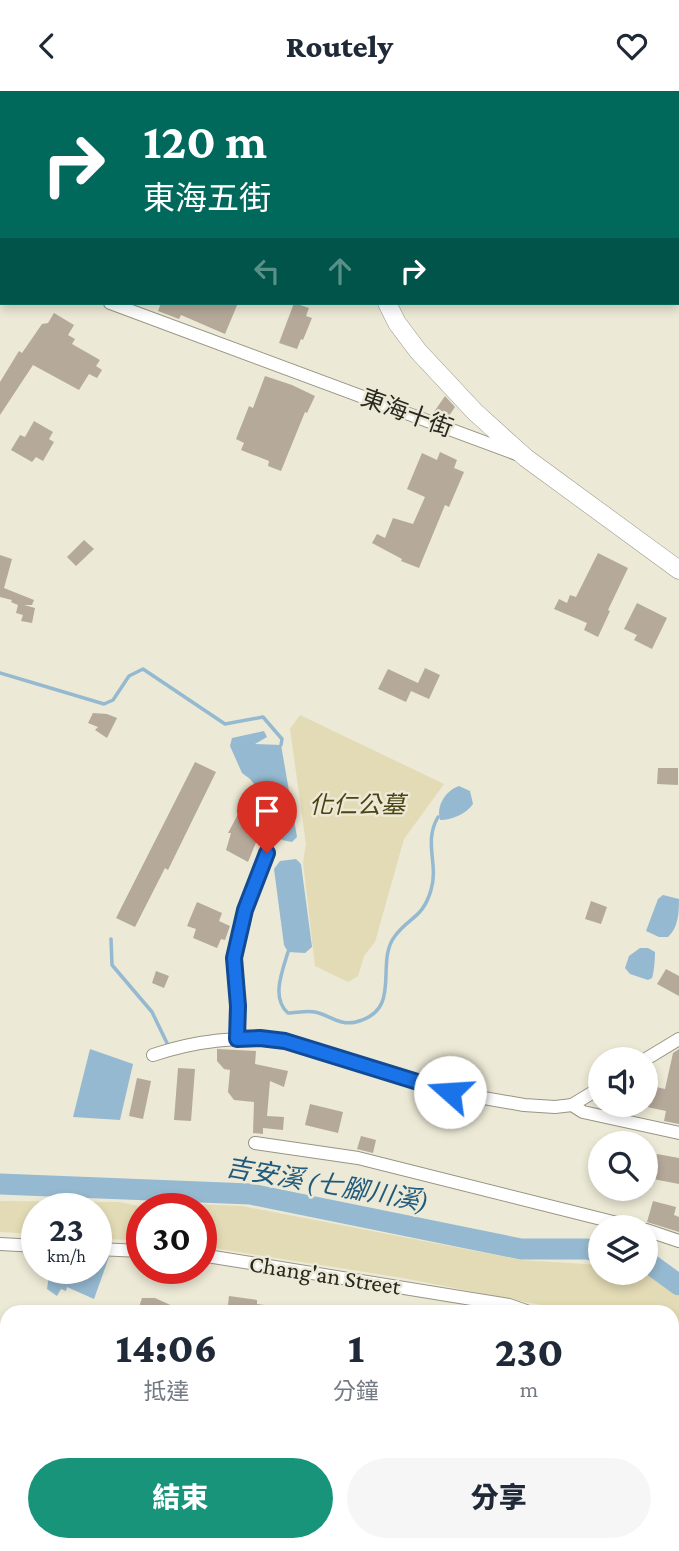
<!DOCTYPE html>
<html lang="zh-TW">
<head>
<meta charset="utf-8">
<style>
	:root { --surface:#fff; --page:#f6f6f7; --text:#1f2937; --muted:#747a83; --accent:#18947b }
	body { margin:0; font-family:"Crimson Pro","Noto Sans TC",serif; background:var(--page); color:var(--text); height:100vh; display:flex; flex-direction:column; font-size:26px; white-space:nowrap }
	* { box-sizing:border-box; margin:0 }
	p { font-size:23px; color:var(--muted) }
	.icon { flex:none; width:38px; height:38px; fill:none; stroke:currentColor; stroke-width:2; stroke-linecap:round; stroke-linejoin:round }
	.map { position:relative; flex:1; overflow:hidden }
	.sheet { position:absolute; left:0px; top:1214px; width:679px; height:247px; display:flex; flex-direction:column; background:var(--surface); border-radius:21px 21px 0 0; box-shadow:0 4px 10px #0003 }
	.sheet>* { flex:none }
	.hud { position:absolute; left:0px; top:0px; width:679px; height:214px; box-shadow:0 4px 10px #0003; background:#00695c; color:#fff; overflow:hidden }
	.tools { position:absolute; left:588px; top:956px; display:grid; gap:14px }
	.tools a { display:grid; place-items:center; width:70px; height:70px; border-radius:50%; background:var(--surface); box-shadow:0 4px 10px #0003; font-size:35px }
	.speed { position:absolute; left:21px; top:1102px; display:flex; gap:14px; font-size:35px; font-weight:700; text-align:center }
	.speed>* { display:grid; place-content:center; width:91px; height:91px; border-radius:50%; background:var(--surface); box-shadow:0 4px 10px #0003; line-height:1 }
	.speed small { font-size:18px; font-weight:400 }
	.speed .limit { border:10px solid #d22; background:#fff; color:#111 }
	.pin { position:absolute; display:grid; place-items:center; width:60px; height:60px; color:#fff; margin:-72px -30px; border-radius:50% 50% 50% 0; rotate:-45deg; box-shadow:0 0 7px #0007 }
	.pin .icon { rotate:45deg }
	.me { position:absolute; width:77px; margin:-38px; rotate:289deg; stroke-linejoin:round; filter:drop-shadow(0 0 5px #0008) }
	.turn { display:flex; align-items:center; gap:24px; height:147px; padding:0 28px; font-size:32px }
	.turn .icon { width:91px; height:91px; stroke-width:2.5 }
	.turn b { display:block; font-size:49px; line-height:60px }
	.lanes { display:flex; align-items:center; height:66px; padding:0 28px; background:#0003; justify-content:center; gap:35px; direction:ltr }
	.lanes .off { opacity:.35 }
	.eta { display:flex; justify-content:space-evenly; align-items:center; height:119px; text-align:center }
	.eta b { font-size:42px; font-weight:800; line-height:49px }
	.cta { display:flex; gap:14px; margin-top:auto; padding:14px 28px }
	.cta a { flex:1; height:80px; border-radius:42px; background:var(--accent); color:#fff; font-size:28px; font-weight:800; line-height:80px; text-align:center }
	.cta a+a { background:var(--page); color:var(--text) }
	header { display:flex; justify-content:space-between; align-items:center; height:91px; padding:0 28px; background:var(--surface); font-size:32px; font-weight:800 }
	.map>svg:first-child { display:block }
</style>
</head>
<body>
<header><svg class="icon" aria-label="back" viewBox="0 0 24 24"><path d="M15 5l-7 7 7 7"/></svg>Routely<svg class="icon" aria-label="heart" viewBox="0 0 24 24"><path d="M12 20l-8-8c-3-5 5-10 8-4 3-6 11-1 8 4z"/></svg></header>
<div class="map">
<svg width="679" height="1460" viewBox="0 0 679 1460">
	<rect width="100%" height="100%" fill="#ece9d6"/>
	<!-- green -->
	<g fill="#e3dbb5">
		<polygon points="300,624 444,693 404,748 375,851 364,865 358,885 348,891 315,875 303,771 306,753 290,638"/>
		<polygon points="0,1110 120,1111 152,1118 142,1118 142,1150 96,1147 96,1118 37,1118 37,1143 0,1141"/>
		<polygon points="194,1113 242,1115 521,1169 600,1174 600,1181 640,1181 652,1185 679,1206 679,1255 672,1253 672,1222 567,1221 541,1214 403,1187 201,1155 201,1118 176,1118"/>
	</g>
	<!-- water -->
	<g fill="#95b9d0">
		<polygon points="264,640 267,646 255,653 281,654 297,746 292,751 282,749 265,706 250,688 242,682 230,655 232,647"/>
		<path d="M 459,695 L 470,700 L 473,713 C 466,723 452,729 440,729 C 436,715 445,700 459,695 Z"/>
		<polygon points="296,768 301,773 312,856 305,862 288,861 284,854 274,778 280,770"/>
		<path d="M 663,804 L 679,808 C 679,822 678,837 668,846 L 659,846 L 646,840 L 658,808 Z"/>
		<path d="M 640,857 L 648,857 L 655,861 C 655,868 654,881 652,887 L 648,889 L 630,883 L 625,877 L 629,865 Z"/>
		<polygon points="90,958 133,973 120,1029 73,1026"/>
		<polygon points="96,1165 109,1166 94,1208 67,1196 66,1200 61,1198 57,1205 47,1198 50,1178 96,1178"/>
	</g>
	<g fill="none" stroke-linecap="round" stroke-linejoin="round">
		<!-- stream -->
		<g stroke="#95b9d0" stroke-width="3.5">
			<polyline points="201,0 203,2"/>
			<polyline points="639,2 642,0"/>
			<polyline points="0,582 104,613 113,609 129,585 143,578 225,633 263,626 282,648 281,654"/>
			<polyline points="111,848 112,874 152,921 167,952"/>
			<path d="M 288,861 C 282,881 271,907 288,922 C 296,922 307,919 315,921 C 329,924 340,935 356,931 C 404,919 374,872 395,845 C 409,826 423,827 431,799 C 439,773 423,752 438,726"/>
		</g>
		<!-- river -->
		<g stroke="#95b9d0" stroke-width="21">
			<polyline points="0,1093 250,1103 521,1158 587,1158 600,1161"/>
			<polyline points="646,1170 679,1194"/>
		</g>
	</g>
	<!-- building -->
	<g fill="#b5a99a">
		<polygon points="161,212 238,212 225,243 181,224 179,228 158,220"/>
		<polygon points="294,212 309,217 306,225 312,227 303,249 301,248 297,258 279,252"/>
		<polygon points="54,222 74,234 68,244 75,248 72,253 100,269 96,275 102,279 97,287 89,283 79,299 33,274 0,324 0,291 19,260 22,262 42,233 48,232"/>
		<polygon points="265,285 292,294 315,305 307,322 305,321 281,380 268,375 269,370 241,359 244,352 236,348 249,315 253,317"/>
		<polygon points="445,305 455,316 447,328 434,321"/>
		<polygon points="34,330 53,341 49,348 54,351 43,370 36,366 32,371 11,359 20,344 25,346"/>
		<polygon points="440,361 457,369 454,377 464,381 449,416 445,414 419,477 401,470 402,468 372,452 377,443 385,447 393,427 413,433 425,406 407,398 422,362 437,369"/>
		<polygon points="84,449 94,458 76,475 67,466"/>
		<polygon points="598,462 628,477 608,519 610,520 598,546 584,539 587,532 554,518 559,508 567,512 570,504 576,506"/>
		<polygon points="0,464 12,468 4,497 34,509 32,514 24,514 35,517 32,532 21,530 23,524 16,522 18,514 11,511 12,509 0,506"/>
		<polygon points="637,512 667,527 652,558 634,549 637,544 624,538"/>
		<polygon points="425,577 440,584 429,608 411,600 406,611 378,598 388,578 418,592"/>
		<polygon points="93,622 107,623 117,627 107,647 95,639 98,636 88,632"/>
		<polygon points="195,671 216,681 168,779 165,777 135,836 116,827"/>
		<polygon points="658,677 678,677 678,694 657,693"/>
		<polygon points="249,703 261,720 264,732 248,771 226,759 231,742 228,742"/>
		<polygon points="591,810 607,816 601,833 585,828"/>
		<polygon points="197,811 222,822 219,830 230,835 225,849 221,848 217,857 193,847 196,838 187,835"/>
		<polygon points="666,878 679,885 679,905 657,893"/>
		<polygon points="156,880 169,885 164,897 152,892"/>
		<polygon points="217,958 256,960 255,973 288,980 284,996 270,990 267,1025 284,1026 283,1039 263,1037 263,1043 253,1042 254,1011 234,1009 228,1001 230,979 224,978 217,970"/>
		<polygon points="679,958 679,1033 664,1030 666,1020 647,1016 652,995 665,998 673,962"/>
		<polygon points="178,977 195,978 191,1030 174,1029"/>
		<polygon points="137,987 151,990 143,1028 129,1025"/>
		<polygon points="310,1013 343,1021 338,1042 305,1034"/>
		<polygon points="361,1045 376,1049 373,1062 357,1058"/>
		<polygon points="657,1063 679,1067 679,1093 653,1088"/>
		<polygon points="653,1110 676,1116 674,1124 679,1126 679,1141 647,1131"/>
		<polygon points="229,1205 257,1209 257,1213 279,1216 278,1222 227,1222"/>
		<polygon points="142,1207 155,1207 188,1222 137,1222"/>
	</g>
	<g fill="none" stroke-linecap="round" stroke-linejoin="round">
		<!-- street casing -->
		<g stroke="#999584" stroke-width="14">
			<g id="street">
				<polyline points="0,162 2,163"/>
				<polyline points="110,212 519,364"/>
				<polyline points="237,948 238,915 234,867 245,819 267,762"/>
				<path d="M 153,964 C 194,950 242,944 285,950 L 450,1001 L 524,1014 L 555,1016 L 572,1014 L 583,1021 L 679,1042"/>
				<polyline points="646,968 679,948"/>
				<polyline points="572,1014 600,997"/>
				<polyline points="255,1052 358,1067 633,1136"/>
				<polyline points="646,1139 679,1150"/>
				<polyline points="0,1153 37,1155"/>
				<polyline points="96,1158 142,1160"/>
				<polyline points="201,1164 509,1214 532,1222"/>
				<polyline points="672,1265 679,1268"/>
			</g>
		</g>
		<!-- secondary casing -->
		<g stroke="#999584" stroke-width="19">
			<g id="secondary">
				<polyline points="299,0 301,2"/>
				<polyline points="387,212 397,232 418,260 475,321 526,367 679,479"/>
				<polyline points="0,1290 7,1297"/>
				<polyline points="183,1454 190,1460"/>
			</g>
		</g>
		<!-- street -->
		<use href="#street" stroke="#fff" stroke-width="12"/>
		<!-- secondary -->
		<use href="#secondary" stroke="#fff" stroke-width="18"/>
	</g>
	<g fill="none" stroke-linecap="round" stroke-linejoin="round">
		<!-- route casing -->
		<g stroke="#114b97" stroke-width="18">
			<polyline id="route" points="267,762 245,819 234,867 238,915 237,948 260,947 285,950 450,1001"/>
		</g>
		<!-- route -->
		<use href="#route" stroke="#1a73e8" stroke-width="12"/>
	</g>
	<g text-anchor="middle" stroke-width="5" stroke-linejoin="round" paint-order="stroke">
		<!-- street labels -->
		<g font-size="24" fill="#292821" stroke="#ece9d6">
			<text transform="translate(407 322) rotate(20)" y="8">東海十街</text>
			<text transform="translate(325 1184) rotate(9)" y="8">Chang'an Street</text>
		</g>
		<!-- park labels -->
		<g font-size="24" font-style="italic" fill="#4c4315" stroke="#ece9d6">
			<text x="357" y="722">化仁公墓</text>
		</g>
		<!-- water labels -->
		<g font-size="26" font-style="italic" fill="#205b7d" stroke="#ece9d6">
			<text transform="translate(327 1093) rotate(10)" y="9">吉安溪 (七腳川溪)</text>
		</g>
	</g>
</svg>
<div class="tools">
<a><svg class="icon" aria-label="sound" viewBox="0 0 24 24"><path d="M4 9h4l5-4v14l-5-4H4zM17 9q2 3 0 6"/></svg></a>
<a><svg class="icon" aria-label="search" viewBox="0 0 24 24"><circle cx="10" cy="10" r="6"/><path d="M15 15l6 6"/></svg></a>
<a><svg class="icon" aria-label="layers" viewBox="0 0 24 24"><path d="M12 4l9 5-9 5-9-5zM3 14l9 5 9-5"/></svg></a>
</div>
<div class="speed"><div>23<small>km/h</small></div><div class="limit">30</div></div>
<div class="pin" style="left:267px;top:762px;background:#d93025"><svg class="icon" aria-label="arrive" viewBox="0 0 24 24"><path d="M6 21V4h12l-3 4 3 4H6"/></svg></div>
<svg class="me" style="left:450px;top:1001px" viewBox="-20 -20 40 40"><circle r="19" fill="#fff"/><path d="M0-13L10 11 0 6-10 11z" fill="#1a73e8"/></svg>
<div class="hud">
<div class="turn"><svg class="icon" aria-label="right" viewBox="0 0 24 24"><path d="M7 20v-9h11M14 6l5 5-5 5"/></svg><div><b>120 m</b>東海五街</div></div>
<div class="lanes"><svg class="icon off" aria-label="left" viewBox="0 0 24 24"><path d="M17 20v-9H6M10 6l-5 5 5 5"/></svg><svg class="icon off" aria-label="ahead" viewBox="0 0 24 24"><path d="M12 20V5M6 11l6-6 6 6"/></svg><svg class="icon" aria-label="right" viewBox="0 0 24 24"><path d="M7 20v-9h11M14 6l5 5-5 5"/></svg></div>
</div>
<section class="sheet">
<div class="eta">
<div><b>14:06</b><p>抵達</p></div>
<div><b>1</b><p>分鐘</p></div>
<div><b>230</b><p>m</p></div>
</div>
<div class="cta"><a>結束</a><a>分享</a></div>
</section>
</div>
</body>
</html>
